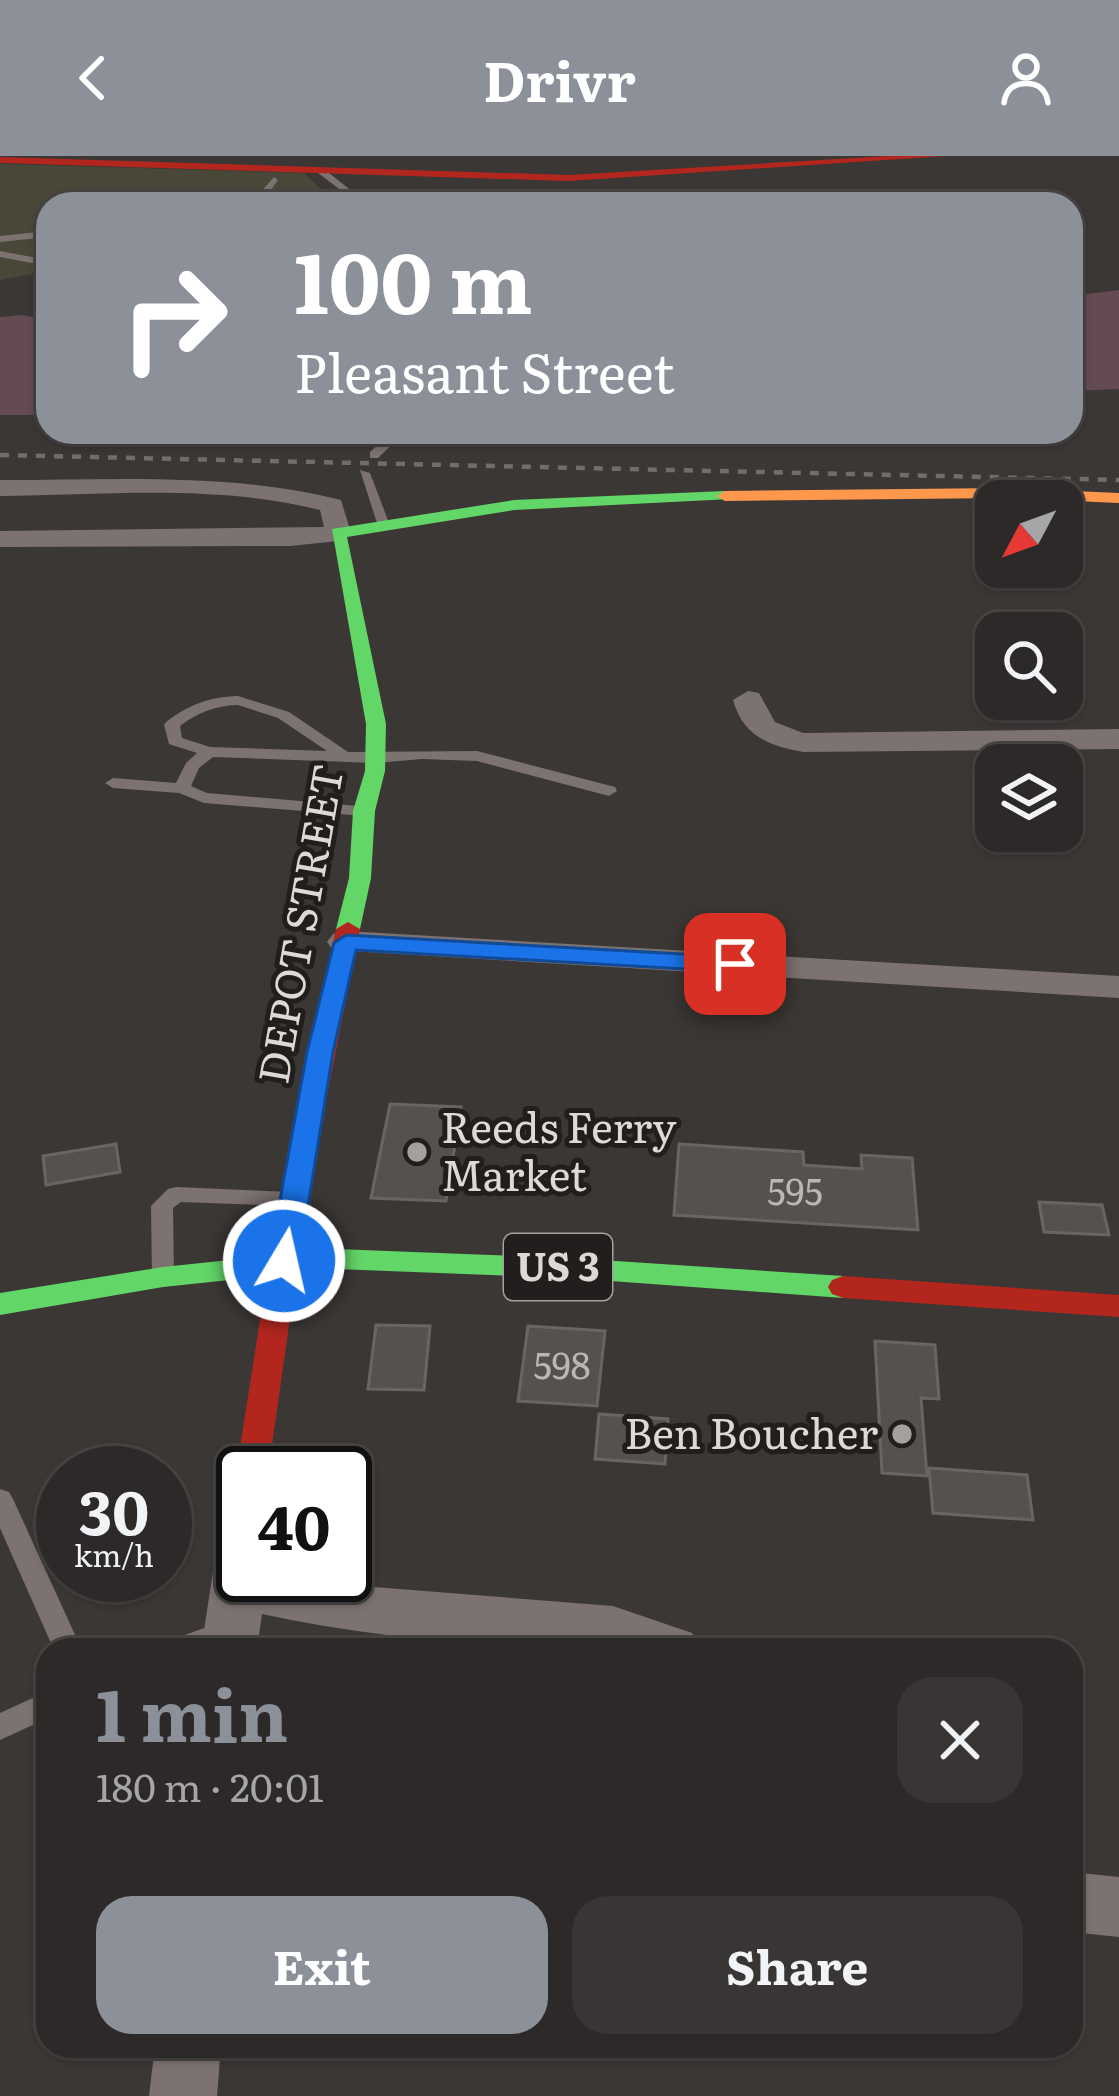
<!DOCTYPE html>
<html lang="en">
<head>
<meta charset="utf-8">
<style>
	:root { --surface:#2c2928; --page:#383534; --text:#f1f3f6; --muted:#a6a6a8; --line:#484545; --accent:#8c9099 }
	body { margin:0; font-family:Literata,serif; background:var(--page); color:var(--text); height:100vh; display:flex; flex-direction:column; font-size:45px; white-space:nowrap }
	* { box-sizing:border-box; margin:0 }
	p { font-size:39px; color:var(--muted) }
	.icon { flex:none; width:66px; height:66px; fill:none; stroke:currentColor; stroke-width:2; stroke-linecap:round; stroke-linejoin:round }
	.map { position:relative; flex:1; overflow:hidden }
	.side { position:absolute; left:36px; top:1482px; width:1047px; height:420px; display:flex; flex-direction:column; background:var(--surface); border-radius:36px; box-shadow:0 3px 9px #0004,0 0 0 3px var(--line) }
	.side>* { flex:none }
	.top-card { position:absolute; left:36px; top:36px; width:1047px; height:252px; border-radius:36px; box-shadow:0 3px 9px #0004,0 0 0 3px var(--line); background:#8c9099; color:#fff; overflow:hidden }
	.needle { width:78px; rotate:229deg }
	.controls { position:absolute; left:975px; top:324px; display:grid; gap:24px }
	.controls a { display:grid; place-items:center; width:108px; height:108px; border-radius:24px; background:var(--surface); box-shadow:0 3px 9px #0004,0 0 0 3px var(--line); font-size:60px }
	.speed { position:absolute; left:36px; top:1290px; display:flex; gap:24px; font-size:60px; font-weight:700; text-align:center }
	.speed>* { display:grid; place-content:center; width:156px; height:156px; border-radius:50%; background:var(--surface); box-shadow:0 3px 9px #0004,0 0 0 3px var(--line); line-height:1 }
	.speed small { font-size:30px; font-weight:400 }
	.speed .limit { border:6px solid #111; border-radius:18px; background:#fff; color:#111 }
	.pin { position:absolute; display:grid; place-items:center; width:102px; height:102px; color:#fff; margin:-51px; border-radius:24px; box-shadow:0 6px 18px #0006 }
	.me { position:absolute; width:132px; margin:-66px; rotate:9deg; stroke-linejoin:round; filter:drop-shadow(0 0 9px #0008) }
	.turn { display:flex; align-items:center; gap:42px; height:252px; padding:0 60px; font-size:54px }
	.turn .icon { width:156px; height:156px; stroke-width:2.5 }
	.turn b { display:block; font-size:84px; line-height:102px }
	.round { display:grid; place-items:center; flex:none; width:126px; height:126px; border-radius:36px; background:var(--page) }
	.overview { display:flex; align-items:center; justify-content:space-between; height:204px; padding:0 60px }
	h1 { font-size:72px; font-weight:700; line-height:90px; color:var(--accent) }
	.cta { display:flex; gap:24px; margin-top:auto; padding:24px 60px }
	.cta a { flex:1; height:138px; border-radius:36px; background:var(--accent); color:#fff; font-size:48px; font-weight:700; line-height:138px; text-align:center }
	.cta a+a { background:var(--page); color:var(--text) }
	header { display:flex; justify-content:space-between; align-items:center; height:156px; padding:0 60px; background:var(--accent); color:#fff; font-size:54px; font-weight:700 }
	.map>svg:first-child { display:block }
</style>
</head>
<body>
<header><svg class="icon" aria-label="back" viewBox="0 0 24 24"><path d="M15 5l-7 7 7 7"/></svg>Drivr<svg class="icon" aria-label="person" viewBox="0 0 24 24"><circle cx="12" cy="8" r="4"/><path d="M4 21q1-7 8-7t8 7"/></svg></header>
<div class="map">
<svg width="1119" height="1940" viewBox="0 0 1119 1940">
	<rect width="100%" height="100%" fill="#3b3735"/>
	<!-- green -->
	<polygon fill="#484738" points="0,8 304,17 337,48 48,48 48,115 0,124"/>
	<!-- water -->
	<g fill="#644a53">
		<polygon points="1119,134 1119,233 1071,235 1071,140"/>
		<polygon points="23,159 48,165 48,259 0,259 0,161"/>
	</g>
	<!-- building -->
	<g fill="#56514c" stroke="#686563" stroke-width="3">
		<polygon points="390,948 461,951 446,1045 371,1042"/>
		<polygon points="116,988 120,1016 46,1029 43,1000"/>
		<polygon points="679,988 803,996 804,1009 862,1013 861,999 912,1002 918,1074 674,1059"/>
		<polygon points="1039,1046 1102,1049 1109,1079 1044,1076"/>
		<polygon points="376,1169 430,1170 424,1234 368,1233"/>
		<polygon points="528,1170 605,1175 597,1250 518,1245"/>
		<polygon points="875,1185 935,1189 939,1243 921,1242 927,1320 882,1317"/>
		<polygon points="599,1258 668,1263 665,1308 595,1303"/>
		<polygon points="929,1312 1027,1319 1033,1364 933,1357"/>
	</g>
	<g fill="none" stroke-linecap="round" stroke-linejoin="round">
		<!-- lane -->
		<g fill="#7c7270" fill-rule="evenodd">
			<polygon points="318,13 324,13 368,48 359,48 318,17"/>
			<polygon points="274,21 278,24 268,38 279,48 270,48 259,38"/>
			<polygon points="48,75 48,81 0,86 0,80"/>
			<polygon points="0,95 48,104 48,110 0,101"/>
			<polygon points="392,276 405,276 378,302 370,302 370,296"/>
			<polygon points="360,314 370,317 389,367 388,370 377,367"/>
			<path d="M 238,540 L 289,556 L 348,596 L 477,595 L 615,631 L 617,635 L 609,640 L 477,605 L 422,603 L 375,607 L 213,601 L 199,612 L 191,630 L 207,637 L 370,651 L 370,659 L 364,660 L 204,647 L 179,637 L 113,632 L 105,627 L 113,622 L 176,627 L 186,607 L 197,597 L 169,588 L 164,569 L 166,566 C 190,548 209,541 238,540 ZM 238,549 L 278,562 L 327,595 L 210,591 L 182,582 L 180,570 C 199,556 214,550 238,549 Z"/>
			<polygon points="176,1031 290,1036 301,1043 290,1050 181,1046 173,1052 174,1120 171,1126 155,1126 152,1120 151,1050 168,1033"/>
			<polygon points="0,1333 9,1336 13,1343 82,1494 54,1494 0,1372"/>
			<polygon points="227,1464 237,1468 241,1476 237,1484 209,1494 161,1494 165,1486"/>
			<polygon points="48,1535 48,1562 0,1584 0,1557"/>
		</g>
		<!-- street -->
		<g fill="#7c7270" fill-rule="evenodd">
			<path d="M 0,324 C 114,324 230,316 341,344 L 351,377 L 338,385 L 290,390 L 0,391 L 0,375 L 324,371 L 320,354 C 218,328 105,339 0,340 Z"/>
			<path d="M 748,535 L 759,537 L 775,566 L 803,577 L 1119,573 L 1119,593 L 803,596 C 769,590 743,580 733,544 Z"/>
			<polygon points="346,775 1119,820 1119,842 333,794 327,786 333,778"/>
			<path d="M 243,1374 L 243,1419 L 293,1419 L 336,1428 L 613,1450 L 692,1477 L 700,1494 C 554,1494 404,1489 262,1458 L 257,1494 L 201,1494 L 216,1396 L 224,1381 Z"/>
			<polygon points="1071,1716 1119,1721 1119,1781 1071,1776"/>
			<polygon points="155,1890 221,1890 217,1940 149,1940"/>
		</g>
		<!-- fast -->
		<g fill="#63d668" fill-rule="evenodd">
			<polygon points="725,335 733,340 731,343 514,354 347,381 386,568 385,615 375,655 371,722 360,773 348,780 340,778 336,773 349,722 353,655 365,615 366,568 332,373 514,344"/>
			<polygon points="336,1093 570,1102 843,1120 854,1124 858,1131 854,1138 843,1142 570,1122 336,1113 163,1131 0,1159 0,1137 163,1111"/>
		</g>
		<!-- slow -->
		<polygon fill="#ff974d" fill-rule="evenodd" points="1003,332 1119,337 1119,347 1003,342 725,345 717,340 725,335"/>
		<!-- jam -->
		<g fill="#b3261e" fill-rule="evenodd">
			<polygon points="888,0 946,0 569,25 0,7 0,1 569,19"/>
			<polygon points="348,766 360,773 307,1043 268,1317 243,1317 243,1327 236,1317 279,1043 336,773"/>
			<polygon points="843,1120 1119,1139 1119,1161 843,1142 832,1138 828,1131 832,1124"/>
		</g>
		<!-- rail -->
		<polyline stroke="#726c6b" stroke-width="4.5" stroke-dasharray="9 9" stroke-linecap="butt" points="0,299 1119,324"/>
	</g>
	<!-- route -->
	<polygon fill="#1a73e8" stroke="#114b97" stroke-width="3" points="346,779 735,801 747,808 735,816 356,794 333,896 299,1105 284,1115 269,1105 307,896 334,787"/>
	<!-- markers -->
	<g fill="#a4a09e" stroke="#211e1d" stroke-width="4.5">
		<circle cx="417" cy="996" r="12"/>
		<circle cx="902" cy="1278" r="12"/>
	</g>
	<g text-anchor="middle" stroke-width="10" stroke-linejoin="round" paint-order="stroke">
		<!-- number labels -->
		<g font-size="36" fill="#bbb7b4">
			<text x="795" y="1049">595</text>
			<text x="562" y="1223">598</text>
		</g>
		<!-- shield labels -->
		<rect fill="#211e1d" stroke="#a5a19f" stroke-width="3" x="504" y="1078" width="108" height="66" rx="9"/>
		<g font-size="39" font-weight="bold" fill="#ddd9d7">
			<text x="558" y="1125">US 3</text>
		</g>
		<!-- street labels -->
		<g font-size="42" fill="#ddd9d7" stroke="#211e1d">
			<text transform="translate(301 768) rotate(-80)" y="15">DEPOT STREET</text>
		</g>
		<!-- poi labels -->
		<g font-size="42" fill="#ddd9d7" stroke="#211e1d" text-anchor="start">
			<text x="441" y="987">Reeds Ferry<tspan x="441" dy="48">Market</tspan></text>
			<text x="878" y="1293" text-anchor="end">Ben Boucher</text>
		</g>
	</g>
</svg>
<div class="controls">
<a><svg class="needle" viewBox="-14 -14 28 28"><path d="M0-13l5 13h-10z" fill="#e53935"/><path d="M0 13l5-13h-10z" fill="#a6a6a8"/></svg></a>
<a><svg class="icon" aria-label="search" viewBox="0 0 24 24"><circle cx="10" cy="10" r="6"/><path d="M15 15l6 6"/></svg></a>
<a><svg class="icon" aria-label="layers" viewBox="0 0 24 24"><path d="M12 4l9 5-9 5-9-5zM3 14l9 5 9-5"/></svg></a>
</div>
<div class="speed"><div>30<small>km/h</small></div><div class="limit">40</div></div>
<div class="pin" style="left:735px;top:808px;background:#d93025"><svg class="icon" aria-label="arrive" viewBox="0 0 24 24"><path d="M6 21V4h12l-3 4 3 4H6"/></svg></div>
<svg class="me" style="left:284px;top:1105px" viewBox="-20 -20 40 40"><circle r="17" fill="#1a73e8" stroke="#fff" stroke-width="3"/><path d="M0-11L8 9 0 5-8 9z" fill="#fff"/></svg>
<div class="top-card">
<div class="turn"><svg class="icon" aria-label="right" viewBox="0 0 24 24"><path d="M7 20v-9h11M14 6l5 5-5 5"/></svg><div><b>100 m</b>Pleasant Street</div></div>
</div>
<section class="side">
<div class="overview"><div><h1>1 min</h1><p>180 m · 20:01</p></div><a class="round"><svg class="icon" aria-label="close" viewBox="0 0 24 24"><path d="M6 6l12 12M18 6L6 18"/></svg></a></div>
<div class="cta"><a>Exit</a><a>Share</a></div>
</section>
</div>
</body>
</html>
